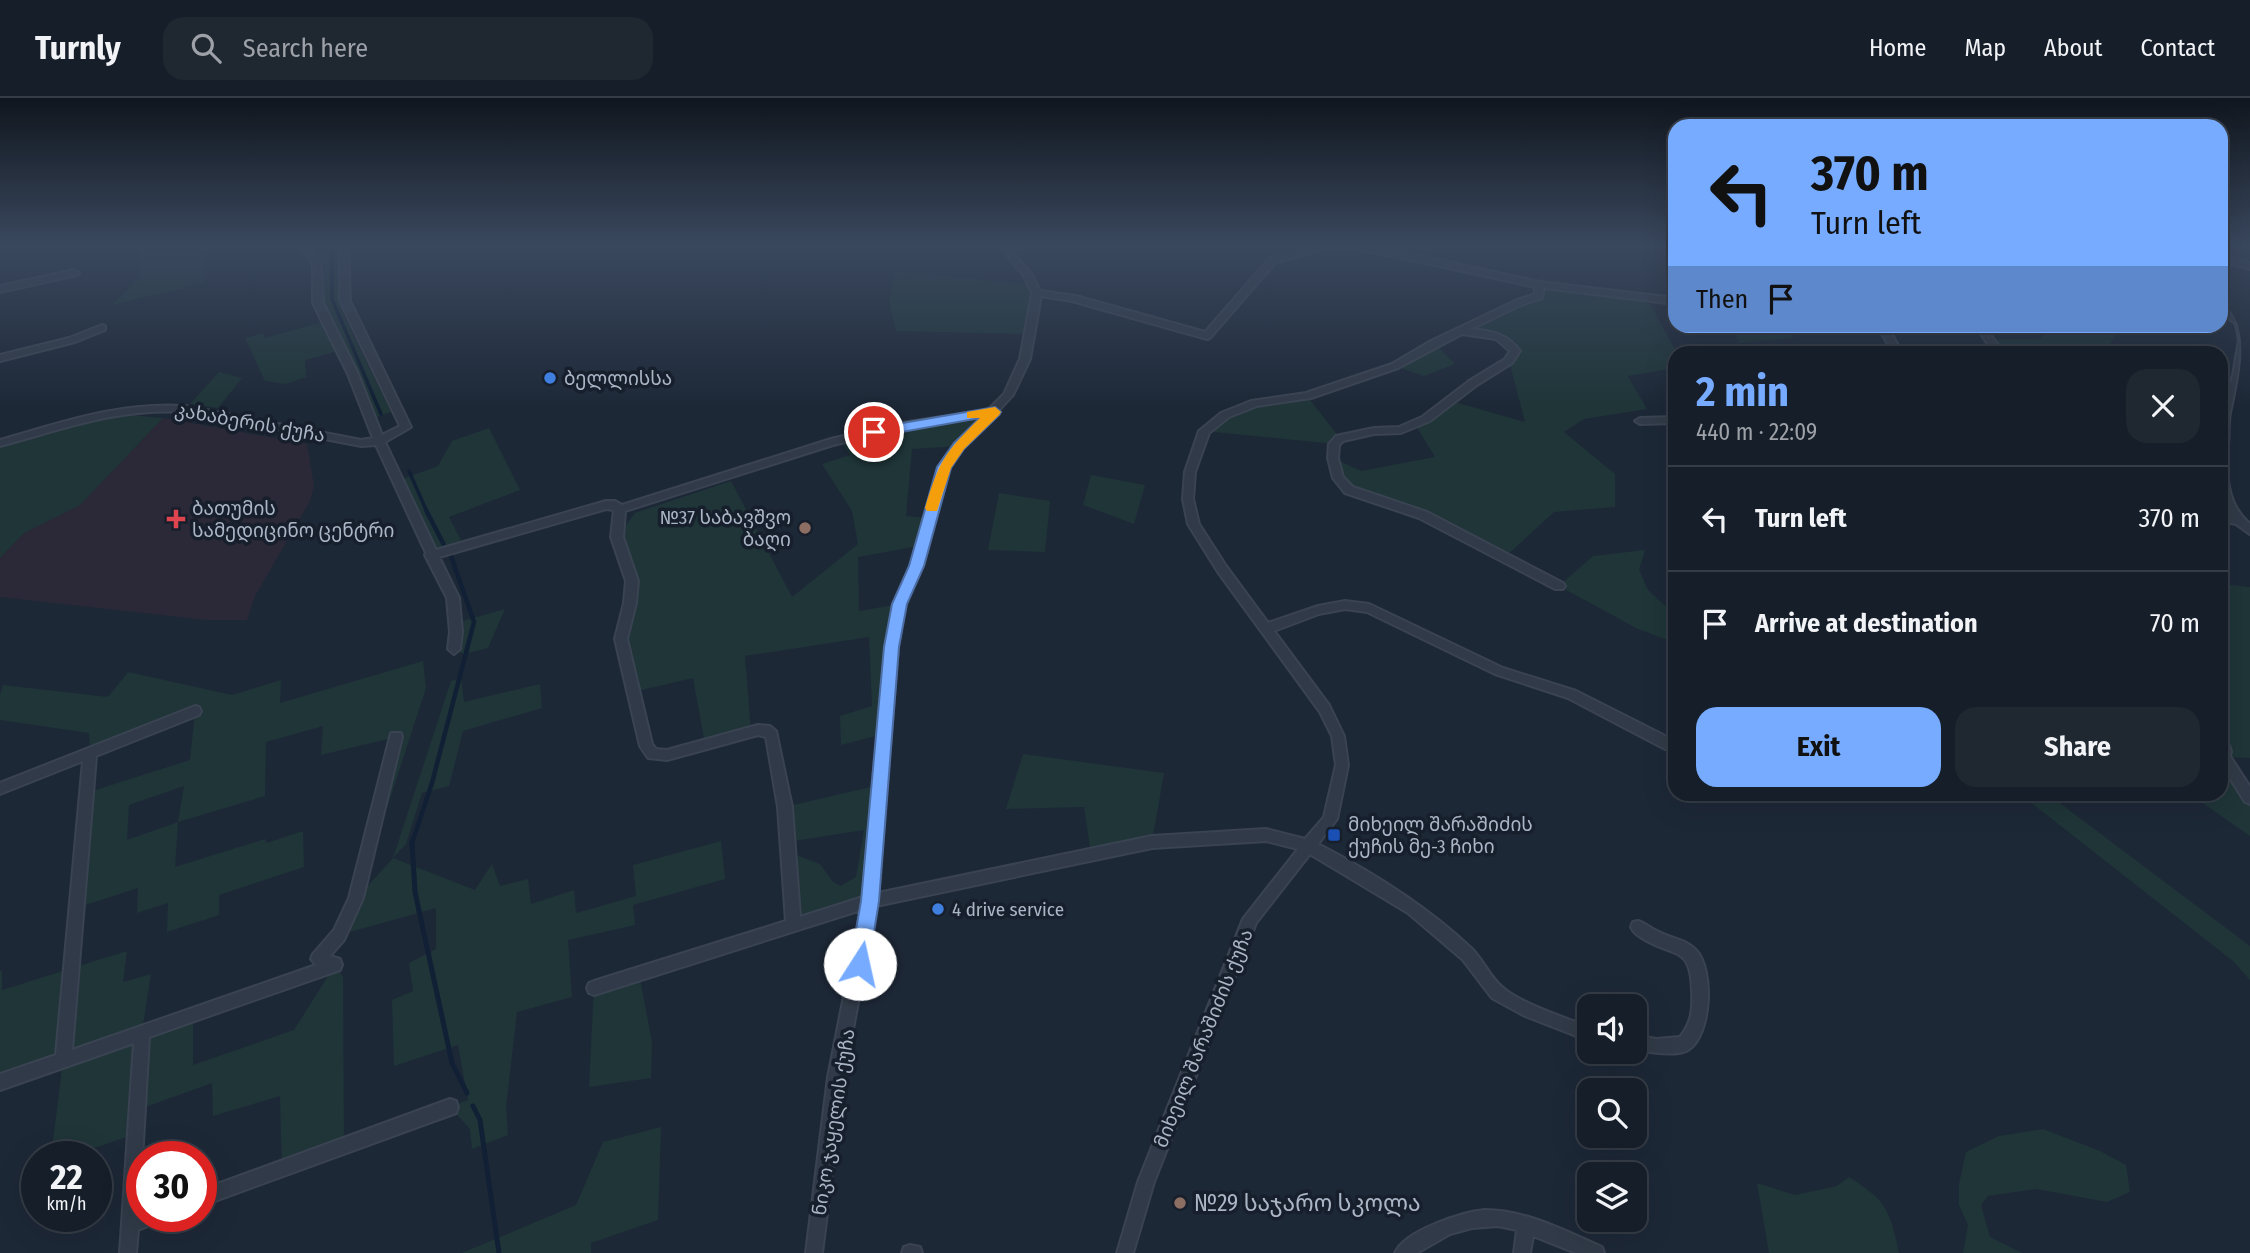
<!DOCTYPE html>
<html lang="en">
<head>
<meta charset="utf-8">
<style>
	:root { --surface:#161e29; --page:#1f2731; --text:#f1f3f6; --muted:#9ea2a8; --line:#353c46; --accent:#76abff }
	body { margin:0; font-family:"Fira Sans Condensed","Noto Sans Georgian",sans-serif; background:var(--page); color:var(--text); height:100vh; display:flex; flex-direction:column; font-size:26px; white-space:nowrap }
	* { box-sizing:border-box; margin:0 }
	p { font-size:23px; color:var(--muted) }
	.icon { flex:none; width:38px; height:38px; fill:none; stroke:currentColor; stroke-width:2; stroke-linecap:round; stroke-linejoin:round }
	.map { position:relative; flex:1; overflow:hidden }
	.panel { position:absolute; left:1668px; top:248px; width:560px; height:455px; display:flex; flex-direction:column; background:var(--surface); border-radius:21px; box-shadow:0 7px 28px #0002,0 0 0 2px var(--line) }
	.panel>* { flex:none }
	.banner { position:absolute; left:1668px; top:21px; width:560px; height:214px; border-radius:21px; box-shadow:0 7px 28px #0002,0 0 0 2px var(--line); background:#76abff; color:#111; overflow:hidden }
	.controls { position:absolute; left:1577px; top:896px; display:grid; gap:14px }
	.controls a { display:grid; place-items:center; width:70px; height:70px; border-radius:14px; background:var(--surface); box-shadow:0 7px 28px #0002,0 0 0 2px var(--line); font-size:35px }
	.speed { position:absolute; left:21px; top:1043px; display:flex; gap:14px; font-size:35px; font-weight:700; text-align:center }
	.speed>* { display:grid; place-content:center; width:91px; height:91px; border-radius:50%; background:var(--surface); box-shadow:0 7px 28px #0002,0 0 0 2px var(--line); line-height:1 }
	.speed small { font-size:18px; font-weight:400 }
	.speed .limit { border:10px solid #d22; background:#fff; color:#111 }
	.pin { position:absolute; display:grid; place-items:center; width:60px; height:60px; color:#fff; margin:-30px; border:4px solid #fff; border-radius:50%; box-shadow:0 2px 7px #0007 }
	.me { position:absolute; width:77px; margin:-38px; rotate:10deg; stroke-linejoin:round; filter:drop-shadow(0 0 5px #0008) }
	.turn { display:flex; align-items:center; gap:24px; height:147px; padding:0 28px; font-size:32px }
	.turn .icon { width:91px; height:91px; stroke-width:2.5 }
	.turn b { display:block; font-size:49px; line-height:60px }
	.then { display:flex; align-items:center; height:66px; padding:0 28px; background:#0003; gap:14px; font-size:26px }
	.round { display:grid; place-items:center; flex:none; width:74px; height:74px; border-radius:21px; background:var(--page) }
	.summary { display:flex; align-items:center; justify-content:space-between; height:119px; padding:0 28px }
	h1 { font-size:42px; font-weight:700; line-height:52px; color:var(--accent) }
	.primary-button { display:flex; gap:14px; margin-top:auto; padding:14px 28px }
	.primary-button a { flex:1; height:80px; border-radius:21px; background:var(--accent); color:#111; font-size:28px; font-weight:700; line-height:80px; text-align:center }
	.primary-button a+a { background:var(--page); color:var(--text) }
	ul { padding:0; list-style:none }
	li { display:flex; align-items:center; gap:21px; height:105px; padding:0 28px; border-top:2px solid var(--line) }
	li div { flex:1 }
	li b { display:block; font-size:26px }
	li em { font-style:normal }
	header { display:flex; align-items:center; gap:42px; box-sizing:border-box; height:98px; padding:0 35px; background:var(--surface); border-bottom:2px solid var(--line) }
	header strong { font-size:33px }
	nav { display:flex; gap:38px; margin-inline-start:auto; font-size:24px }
	.search { width:490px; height:63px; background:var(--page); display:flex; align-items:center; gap:18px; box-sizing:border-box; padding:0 24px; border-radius:21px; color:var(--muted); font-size:26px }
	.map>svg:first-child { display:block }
</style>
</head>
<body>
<header>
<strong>Turnly</strong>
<div class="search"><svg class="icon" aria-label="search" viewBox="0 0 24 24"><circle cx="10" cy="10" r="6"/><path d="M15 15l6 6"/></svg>Search here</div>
<nav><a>Home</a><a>Map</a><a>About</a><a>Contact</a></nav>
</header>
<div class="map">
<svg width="2250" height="1155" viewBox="0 0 2250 1155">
	<rect width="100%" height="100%" fill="#1d2837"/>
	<!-- medical -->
	<polygon fill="#2b2938" points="163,320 307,346 314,388 310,403 255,498 247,522 207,522 0,499 0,460 24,435 80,407"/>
	<!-- green -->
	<g fill="#1f3538" fill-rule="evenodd">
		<polygon points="140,147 204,147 204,185 112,207 140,179"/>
		<polygon points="311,147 340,147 339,208 391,314 377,319 322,202 324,167"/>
		<polygon points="894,173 1033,187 1030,236 896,233 889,203"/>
		<polygon points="1546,191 1649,204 1677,255 1675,270 1628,278 1647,311 1584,321 1564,334 1615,376 1615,409 1554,414 1505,459 1423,417 1349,392 1333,360 1361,373 1435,359 1415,326 1451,303 1525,324 1510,267 1521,256 1516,244 1496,236 1473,232 1542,198"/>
		<polygon points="326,223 341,252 305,262 306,279 286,286 265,283 245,240 263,235 265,240"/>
		<polygon points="1731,228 1789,228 1793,240 1739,245"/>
		<polygon points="2047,228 2107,228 2115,237 2105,256 2000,255 1990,241 2039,241 2049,234"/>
		<polygon points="1434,245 1455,266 1424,278 1395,268"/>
		<polygon points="219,274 242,280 218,310 190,306"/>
		<path d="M 1307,298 L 1340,340 L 1334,346 L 1204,333 C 1238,306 1265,304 1307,298 Z"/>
		<polygon points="995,314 959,348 912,351 906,418 929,420 924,447 858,459 859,513 899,506 883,636 841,647 840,618 872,608 869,539 745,558 751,634 705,646 693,580 633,594 621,541 632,483 617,439 635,415 731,383 792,499 858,446 852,413 822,366 850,357 843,347 871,337 878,346 870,350 902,332 899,324"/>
		<polygon points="105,315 163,320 80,407 24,435 0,460 0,345"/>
		<polygon points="489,330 520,392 449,419 464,448 431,457 397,383 438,368 452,343"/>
		<polygon points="1091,377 1145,387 1134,426 1083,407"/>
		<polygon points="999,395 1050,403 1045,454 988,452"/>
		<polygon points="1645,452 1639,472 1648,492 1675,517 1675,545 1636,530 1559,488 1593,458"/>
		<polygon points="2221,486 2250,489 2250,660 2224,659 2250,700 2250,738 2191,697 2221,696"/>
		<polygon points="505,511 488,550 464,556 454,552 456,525"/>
		<path d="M 423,563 L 426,590 L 358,799 L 393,760 L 451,583 L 461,580 L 464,604 L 540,586 L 542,610 L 463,633 L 449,688 L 422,695 L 406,746 L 393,760 L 475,792 L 492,766 L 500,788 L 528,781 L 531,806 L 574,792 L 576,815 L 636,798 L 633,767 L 721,743 L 725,781 L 633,807 L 635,827 L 568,842 L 572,899 L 517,914 L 506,1009 L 508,1037 L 472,1051 L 470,1031 L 450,1009 L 468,1002 L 458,947 L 394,968 L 392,902 L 413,893 L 409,865 L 436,851 L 436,810 L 339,837 L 396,639 L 321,657 L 323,628 L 266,644 L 265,698 L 178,724 L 175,769 L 265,741 L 267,745 L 303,733 L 304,769 L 219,797 L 219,817 L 167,834 L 168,805 L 137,815 L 138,790 L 76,810 L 86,695 L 190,662 L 195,613 L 90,654 L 89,635 L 0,622 L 0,597 L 3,587 L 108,599 L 128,574 L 232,597 L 281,582 L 280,605 ZM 184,688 L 178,724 L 127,742 L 129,707 Z"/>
		<polygon points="1023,656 1164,675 1152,744 1091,756 1084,709 1006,711"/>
		<polygon points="879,687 870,803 793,827 788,754 820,766 833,784 841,788 856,779 864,732 788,744 785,709"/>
		<polygon points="2021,697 2049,697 2250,848 2250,882 2233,863"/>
		<polygon points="127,853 123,884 151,876 142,933 193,915 193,967 294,932 335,867 343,879 344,1048 282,1071 280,998 213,1018 212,985 137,1012 135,1036 69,1059 51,1059 63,963 0,984 0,873 2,872 2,892"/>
		<polygon points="639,876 652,944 651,980 589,989 594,890"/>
		<polygon points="661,1029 658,1122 591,1145 591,1155 462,1155 576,1107 603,1044"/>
		<polygon points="2043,1031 2100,1053 2126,1067 2130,1094 2107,1104 2036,1091 1988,1098 1981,1107 1990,1139 2022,1155 1963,1155 1968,1127 1959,1107 1959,1086 1966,1054 1999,1038"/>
		<path d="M 1849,1079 C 1887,1103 1890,1112 1899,1155 L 1769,1155 L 1757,1085 L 1795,1097 L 1837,1088 Z"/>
	</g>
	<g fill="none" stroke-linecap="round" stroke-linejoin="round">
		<!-- stream-far2 -->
		<g stroke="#112035" stroke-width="3.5">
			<polyline points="332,147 332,201 381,316"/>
			<polyline points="1260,147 1280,153 1308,147"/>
			<polyline points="409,373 427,414"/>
		</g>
		<!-- stream-far1 -->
		<g stroke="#112035" stroke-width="4.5">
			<polyline points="426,412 444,447"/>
			<polyline points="412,745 432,685 474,524 451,458"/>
		</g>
		<!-- stream -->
		<g stroke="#112035" stroke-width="5">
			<polyline points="412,743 415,794 452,965 467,995"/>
			<polyline points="473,1008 480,1022 499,1155"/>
		</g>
		<!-- minor casing -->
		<g stroke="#3a4351" stroke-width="4">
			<g id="minor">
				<path d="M 300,147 L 308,147 L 321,167 L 323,205 L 358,276 L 382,337 L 400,328 L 340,203 L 340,147 L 348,147 L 350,203 L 411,329 L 385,344 L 436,452 L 606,403 L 615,403 L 622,407 L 831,341 L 895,326 L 988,312 L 1004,296 L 1020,261 L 1032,195 L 1024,178 L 998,147 L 1006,147 L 1031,175 L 1040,193 L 1076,198 L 1205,234 L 1269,161 L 1320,147 L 1333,147 L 1332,149 L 1275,165 L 1210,240 L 1207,241 L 1072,203 L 1041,198 L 1030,261 L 1013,297 L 999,312 L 999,316 L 994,317 L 963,350 L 949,370 L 923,468 L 905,506 L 898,549 L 878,795 L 1152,738 L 1266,731 L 1305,741 L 1324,719 L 1336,667 L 1332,638 L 1320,614 L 1218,474 L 1188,426 L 1183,401 L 1185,374 L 1199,333 L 1221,315 L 1251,303 L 1306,295 L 1392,266 L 1431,243 L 1515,203 L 1535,196 L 1535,189 L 1388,157 L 1342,150 L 1338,147 L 1357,147 L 1388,151 L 1540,184 L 1675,200 L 1675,206 L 1544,190 L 1542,200 L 1521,207 L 1471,231 C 1491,233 1508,236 1520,253 L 1512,265 L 1477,287 L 1430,323 L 1401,335 L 1374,336 L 1343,343 L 1339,347 L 1338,360 L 1343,379 L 1353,389 L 1427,414 L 1563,485 L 1565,488 L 1563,491 L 1555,491 L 1419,420 L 1345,395 L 1333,380 L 1328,360 L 1329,346 L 1336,338 L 1374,330 L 1399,329 L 1422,319 L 1469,283 L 1505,261 L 1510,253 L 1496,241 L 1462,236 L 1398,270 L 1311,300 L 1257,308 L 1229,319 L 1209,335 L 1195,374 L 1193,401 L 1199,426 L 1226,468 L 1268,525 L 1318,508 L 1345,503 L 1369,506 L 1503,570 L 1576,593 L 1675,643 L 1675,651 L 1665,651 L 1568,600 L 1495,576 L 1367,514 L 1345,511 L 1319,516 L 1274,533 L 1329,607 L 1344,638 L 1348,667 L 1337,721 L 1318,746 C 1372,774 1428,809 1472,851 C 1483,862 1490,879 1502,889 C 1519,905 1566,920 1589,929 L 1589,943 L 1525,918 L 1492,900 L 1463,862 L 1408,815 L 1310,756 L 1256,825 L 1154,1084 L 1133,1155 L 1117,1155 L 1138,1084 L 1243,821 L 1298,751 L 1266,743 L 1152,750 L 876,808 L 844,979 L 822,1155 L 806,1155 L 828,979 L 861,812 L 594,897 L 589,895 L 587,890 L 589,885 L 594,883 L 786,823 L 778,709 L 766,639 L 758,637 L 667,662 L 648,660 L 640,648 L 615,541 L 624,505 L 626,483 L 611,439 L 614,412 L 606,411 L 439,459 L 459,500 L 462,534 L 460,551 L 454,556 L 448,551 L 450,534 L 447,500 L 425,457 L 426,455 L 376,347 L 361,348 L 185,314 C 117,310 64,331 0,348 L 0,342 C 63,324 119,304 185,308 L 361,342 L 373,340 L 348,276 L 313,205 L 313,167 ZM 981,319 L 955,346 L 939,369 L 911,468 L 893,506 L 886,549 L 863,799 L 800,819 L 792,709 L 776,633 L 770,628 L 758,627 L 667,652 L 656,651 L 652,646 L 627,541 L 636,505 L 638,483 L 623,439 L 625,413 L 833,347 L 895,332 Z"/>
				<polygon points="2221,157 2250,165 2250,171 2221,163"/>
				<polygon points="74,172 79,175 77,177 0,194 0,188"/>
				<path d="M 2221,206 C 2250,228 2238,278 2230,315 C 2228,325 2229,337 2228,347 C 2226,376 2226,406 2250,426 L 2250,436 L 2236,426 L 2221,423 L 2221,415 L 2230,418 L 2221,399 L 2221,314 L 2233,277 L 2239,242 L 2236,226 L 2221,214 Z"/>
				<polygon points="102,227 105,228 105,232 75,244 0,263 0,257 69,240"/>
				<polygon points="1878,228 1887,228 1903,256 1893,256"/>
				<polygon points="1976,228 1984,228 2003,254 2002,256 1994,256"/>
				<polygon points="1675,319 1675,325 1640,326 1635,323 1640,320"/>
				<polygon points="195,608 199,609 201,613 199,617 96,658 72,952 316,867 311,861 313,856 334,832 349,800 390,639 391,635 401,635 402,639 363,800 344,842 330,858 340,861 342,867 340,872 149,939 139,1115 142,1114 142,1118 160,1118 158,1124 138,1132 136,1155 120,1155 134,945 0,992 0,976 56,957 83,663 0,696 0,685"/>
				<polygon points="2221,639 2226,640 2231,653 2230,658 2250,689 2250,706 2245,704 2221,666"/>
				<path d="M 1638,823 C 1645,825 1650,830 1657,833 C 1669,840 1686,841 1696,852 C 1714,871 1712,937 1688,952 C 1676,959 1648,954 1634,951 L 1634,937 L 1656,941 L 1680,939 C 1692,924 1693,911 1692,893 C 1691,846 1673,860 1642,840 C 1637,837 1634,835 1631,829 L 1633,824 Z"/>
				<polygon points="450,1001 456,1003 458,1009 456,1015 201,1108 201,1092"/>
				<path d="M 1485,1112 C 1526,1112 1565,1133 1602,1149 L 1604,1155 L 1576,1155 L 1533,1138 L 1530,1155 L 1514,1155 L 1517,1132 L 1498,1128 L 1472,1130 L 1450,1136 L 1417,1155 L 1395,1155 C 1404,1133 1462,1114 1485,1112 Z"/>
				<polygon points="910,1147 920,1149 922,1155 902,1155 904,1149"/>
			</g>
		</g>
		<!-- minor -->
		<use href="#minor" fill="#313a48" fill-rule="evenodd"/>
	</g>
	<!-- sky -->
	<linearGradient id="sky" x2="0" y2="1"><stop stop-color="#10161e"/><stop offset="0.48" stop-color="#3a485e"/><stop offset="1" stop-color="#3a485e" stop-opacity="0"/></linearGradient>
	<rect width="2250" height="308" fill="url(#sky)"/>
	<!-- route -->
	<polygon fill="#76abff" stroke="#4d6fa6" stroke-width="2" points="995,309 1001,314 999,317 964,351 951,370 924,468 907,506 899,549 879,803 869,866 866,872 860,874 853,872 850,866 861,803 884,549 892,506 909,468 937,369 954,345 980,320 874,339 867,334 874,330"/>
	<!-- slow -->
	<path fill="#f59e0b" d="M 995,309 L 1001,314 L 999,317 L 964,351 L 951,370 L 937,413 L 927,413 L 925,410 C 939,363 945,354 980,320 L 967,320 L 967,314 Z"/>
	<!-- markers -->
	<g fill="#3f7fe0" stroke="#171f2c" stroke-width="2.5">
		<circle cx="550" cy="280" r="7"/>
		<circle cx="938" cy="811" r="7"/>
	</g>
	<path fill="#e0444e" stroke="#171f2c" stroke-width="2.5" d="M172.5 410.5h7v7h7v7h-7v7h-7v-7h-7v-7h7z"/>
	<g fill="#8d6e63" stroke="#171f2c" stroke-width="2.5">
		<circle cx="805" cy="430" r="7"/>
		<circle cx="1180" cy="1105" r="7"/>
	</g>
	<rect fill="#1a4fb4" stroke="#171f2c" stroke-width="2.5" x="1327" y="730" width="14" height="14" rx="3.5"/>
	<g text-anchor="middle" stroke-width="7" stroke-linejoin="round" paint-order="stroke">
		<!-- poi labels -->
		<g font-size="19" fill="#aab5c5" stroke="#171f2c" text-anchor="start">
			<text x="564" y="287">ბელლისსა</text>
			<text x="192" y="417">ბათუმის<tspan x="192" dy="22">სამედიცინო ცენტრი</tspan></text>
			<text x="791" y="426" text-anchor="end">№37 საბავშვო<tspan x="791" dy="22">ბაღი</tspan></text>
			<text x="1348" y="733">მიხეილ შარაშიძის<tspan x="1348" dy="22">ქუჩის მე-3 ჩიხი</tspan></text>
			<text x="952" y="818">4 drive service</text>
		</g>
		<!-- street labels -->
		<g font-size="19" fill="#aab5c5" stroke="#171f2c">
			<text transform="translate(250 324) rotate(10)" y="7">კახაბერის ქუჩა</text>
			<text transform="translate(1203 940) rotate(-68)" y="7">მიხეილ შარაშიძის ქუჩა</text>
			<text transform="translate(833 1024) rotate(-81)" y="7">ნიკო ჯაყელის ქუჩა</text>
		</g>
		<!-- near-poi labels -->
		<g font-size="23" fill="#aab5c5" stroke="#171f2c" text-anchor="start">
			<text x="1194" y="1113">№29 საჯარო სკოლა</text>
		</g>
	</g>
</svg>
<div class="controls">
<a><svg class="icon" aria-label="sound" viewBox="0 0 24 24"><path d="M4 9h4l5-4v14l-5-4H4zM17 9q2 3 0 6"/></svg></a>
<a><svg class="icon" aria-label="search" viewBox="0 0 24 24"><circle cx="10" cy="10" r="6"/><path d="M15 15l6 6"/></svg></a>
<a><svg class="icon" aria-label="layers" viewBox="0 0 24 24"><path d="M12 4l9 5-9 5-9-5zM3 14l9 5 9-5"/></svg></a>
</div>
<div class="speed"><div>22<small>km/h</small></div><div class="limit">30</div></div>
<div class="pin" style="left:874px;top:334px;background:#d93025"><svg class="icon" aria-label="arrive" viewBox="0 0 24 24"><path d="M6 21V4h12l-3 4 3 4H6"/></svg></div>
<svg class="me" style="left:860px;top:866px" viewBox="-20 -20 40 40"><circle r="19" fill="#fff"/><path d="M0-13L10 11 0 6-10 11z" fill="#76abff"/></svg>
<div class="banner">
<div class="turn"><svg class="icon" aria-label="left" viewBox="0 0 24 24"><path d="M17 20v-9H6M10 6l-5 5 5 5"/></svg><div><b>370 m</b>Turn left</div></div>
<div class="then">Then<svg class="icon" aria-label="arrive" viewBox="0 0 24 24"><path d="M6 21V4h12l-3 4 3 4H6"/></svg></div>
</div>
<section class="panel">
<div class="summary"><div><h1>2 min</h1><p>440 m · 22:09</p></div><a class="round"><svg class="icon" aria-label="close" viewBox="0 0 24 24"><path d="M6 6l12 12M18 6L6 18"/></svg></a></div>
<ul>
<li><svg class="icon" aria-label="left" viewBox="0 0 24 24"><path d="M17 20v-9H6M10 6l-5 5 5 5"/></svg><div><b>Turn left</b></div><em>370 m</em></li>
<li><svg class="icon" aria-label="arrive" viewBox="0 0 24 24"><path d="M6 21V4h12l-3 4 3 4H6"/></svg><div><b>Arrive at destination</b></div><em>70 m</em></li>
</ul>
<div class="primary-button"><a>Exit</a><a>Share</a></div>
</section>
</div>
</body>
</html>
